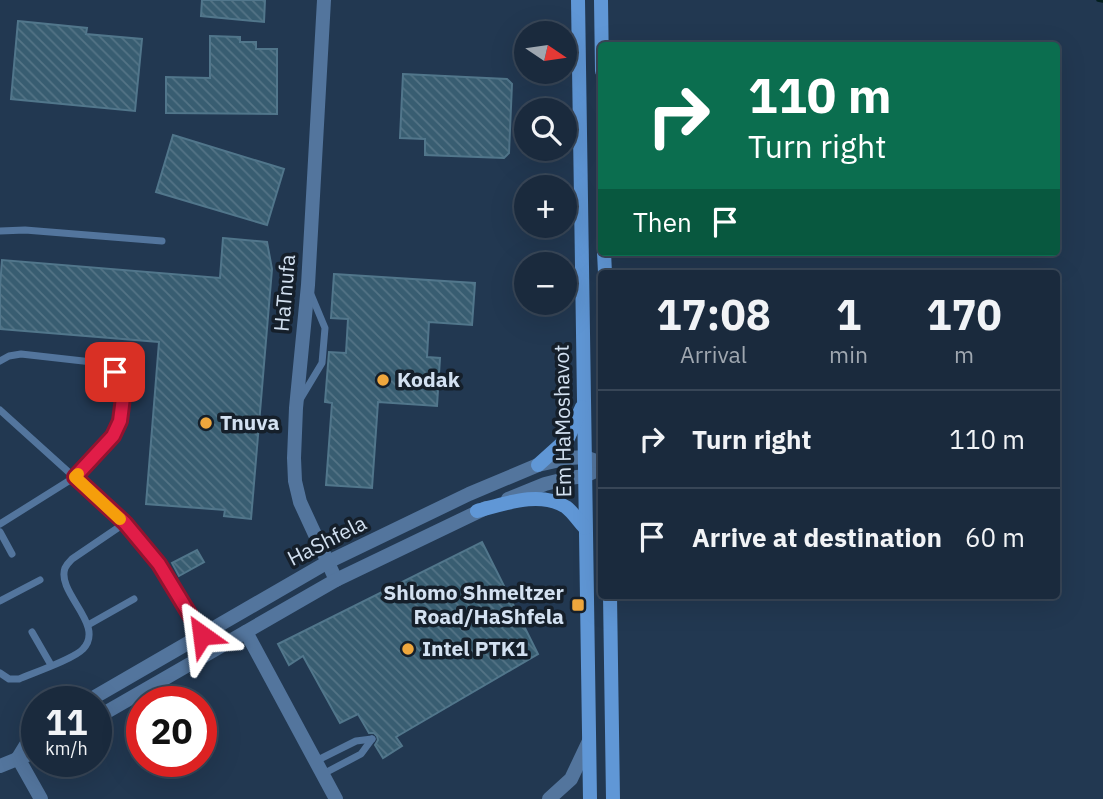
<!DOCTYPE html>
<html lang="en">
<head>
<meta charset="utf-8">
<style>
	:root { --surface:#1a2a3d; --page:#273648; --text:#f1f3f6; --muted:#9fa7b0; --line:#384657 }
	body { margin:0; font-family:"IBM Plex Sans",sans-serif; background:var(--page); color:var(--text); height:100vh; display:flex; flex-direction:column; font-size:26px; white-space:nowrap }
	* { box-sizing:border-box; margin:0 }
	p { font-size:23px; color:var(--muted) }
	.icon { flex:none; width:38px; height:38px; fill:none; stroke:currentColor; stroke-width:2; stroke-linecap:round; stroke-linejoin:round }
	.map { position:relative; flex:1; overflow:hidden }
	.details { position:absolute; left:598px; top:270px; width:462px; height:329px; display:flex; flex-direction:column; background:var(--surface); border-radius:7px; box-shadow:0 7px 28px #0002,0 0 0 2px var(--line) }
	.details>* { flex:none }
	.hud { position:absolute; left:598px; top:42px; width:462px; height:214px; border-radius:7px; box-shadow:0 7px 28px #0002,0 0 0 2px var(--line); background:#0b6e4f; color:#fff; overflow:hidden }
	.needle { width:46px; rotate:103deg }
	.buttons { position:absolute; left:514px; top:21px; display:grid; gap:14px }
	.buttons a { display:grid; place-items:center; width:63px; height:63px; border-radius:50%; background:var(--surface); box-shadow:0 7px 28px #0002,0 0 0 2px var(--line); font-size:35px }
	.speed { position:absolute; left:21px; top:686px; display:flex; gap:14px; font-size:35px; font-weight:700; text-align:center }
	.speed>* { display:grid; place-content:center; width:91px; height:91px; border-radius:50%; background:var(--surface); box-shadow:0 7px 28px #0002,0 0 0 2px var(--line); line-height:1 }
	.speed small { font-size:18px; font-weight:400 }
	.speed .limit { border:10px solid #d22; background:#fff; color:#111 }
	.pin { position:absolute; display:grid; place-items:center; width:60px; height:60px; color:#fff; margin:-30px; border-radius:14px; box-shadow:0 4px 10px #0006 }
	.me { position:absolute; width:77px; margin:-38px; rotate:329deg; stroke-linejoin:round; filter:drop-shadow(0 0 5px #0008) }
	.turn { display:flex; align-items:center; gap:24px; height:147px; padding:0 35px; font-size:32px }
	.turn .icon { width:91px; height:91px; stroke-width:2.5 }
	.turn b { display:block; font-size:49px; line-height:60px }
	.then { display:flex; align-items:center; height:66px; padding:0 35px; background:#0003; gap:14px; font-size:26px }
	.eta { display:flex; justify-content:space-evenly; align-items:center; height:119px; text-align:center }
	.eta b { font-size:42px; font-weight:700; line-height:49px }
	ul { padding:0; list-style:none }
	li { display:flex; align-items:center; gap:21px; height:98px; padding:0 35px; border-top:2px solid var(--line) }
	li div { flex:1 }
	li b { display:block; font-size:26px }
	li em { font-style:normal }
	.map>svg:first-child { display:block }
</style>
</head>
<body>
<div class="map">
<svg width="1103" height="799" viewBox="0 0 1103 799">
	<defs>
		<pattern id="building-back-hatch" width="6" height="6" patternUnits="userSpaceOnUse" patternTransform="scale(1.75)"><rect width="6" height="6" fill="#385d71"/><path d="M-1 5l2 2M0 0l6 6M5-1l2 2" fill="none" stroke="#547486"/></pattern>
	</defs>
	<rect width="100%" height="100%" fill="#223851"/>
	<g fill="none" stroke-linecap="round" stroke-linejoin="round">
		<!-- stream -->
		<polyline stroke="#041f1e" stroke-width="3.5" points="1098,0 1103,1"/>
	</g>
	<!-- building -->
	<g fill="url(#building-back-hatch)" stroke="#51768b" stroke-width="2">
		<polygon points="202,0 265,0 264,22 201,16"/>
		<polygon points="18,21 87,28 86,34 142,39 135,111 11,99"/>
		<polygon points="210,36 240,37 240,42 256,42 256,49 277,49 277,114 166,113 166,77 210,78"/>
		<polygon points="403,74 507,79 512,84 509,153 504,158 425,155 425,139 400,138"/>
		<polygon points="173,135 284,169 267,225 156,192"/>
		<polygon points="223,238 267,242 272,269 251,519 224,516 225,510 146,504 159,342 0,329 0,286 2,260 220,278"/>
		<polygon points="334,274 475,283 472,325 429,322 427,357 440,358 437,406 378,402 372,488 326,485 332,403 325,402 329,352 346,353 348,319 331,318"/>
		<polygon points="482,542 538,654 396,737 402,746 383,758 375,745 378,740 377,736 374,733 369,733 358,714 340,723 303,656 289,665 278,644"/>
		<polygon points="197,550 204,562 179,576 172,563"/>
	</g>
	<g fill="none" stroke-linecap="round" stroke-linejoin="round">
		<!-- lane -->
		<g stroke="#53759d" stroke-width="7">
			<polyline points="0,231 25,230 162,241"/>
			<polyline points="0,361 9,356 21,354 101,363 115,372 124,390 120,421 113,436 75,477 0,524"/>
			<polyline points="301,398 322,363 325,328 310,292"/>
			<polyline points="0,410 125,523 159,564 202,635"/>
			<polyline points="0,532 12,554"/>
			<polyline points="0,601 40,580"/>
			<polyline points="88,625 134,599"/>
			<polyline points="32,632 51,665"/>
			<path d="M 0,673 L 9,679 L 19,679 C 33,673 74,659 83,649 C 106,625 56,593 65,568 C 66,566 70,561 72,559 L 125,523"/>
			<polyline points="316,761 356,741 372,739"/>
			<polyline points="323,774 361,754 372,739"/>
		</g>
		<!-- street -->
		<g stroke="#53759d" stroke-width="14">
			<polyline points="324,0 308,285 296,408 294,458 295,481 300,502 336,580"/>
			<polyline points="508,499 545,484 569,478 585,476 602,468"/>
			<polyline points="246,632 336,799"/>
			<polyline points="86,702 328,562 469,494 538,465 569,458 585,457 602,463"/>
			<polyline points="96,718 336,580 486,508"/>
			<polyline points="18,758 41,799"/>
			<polyline points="18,758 34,732 37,730"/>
			<polyline points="0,766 37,751"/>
			<polyline points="549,799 571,779 589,741"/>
		</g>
		<!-- secondary -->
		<g stroke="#6097d6" stroke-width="14">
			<polyline points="578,0 590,799"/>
			<polyline points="601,0 602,71"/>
			<polyline points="604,252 605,273"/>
			<polyline points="538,465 568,438 582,407"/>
			<path d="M 477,511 C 504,504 540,490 566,507 C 573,512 579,522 585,528"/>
			<polyline points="610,595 613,799"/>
		</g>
	</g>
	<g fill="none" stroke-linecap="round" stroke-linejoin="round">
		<!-- route casing -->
		<g stroke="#92132f" stroke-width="18">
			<polyline id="route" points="115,372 124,390 120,421 113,436 75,477 125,523 159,564 202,635"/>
		</g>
		<!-- route -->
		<use href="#route" stroke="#e11d48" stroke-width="12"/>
		<!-- slow -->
		<polyline stroke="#f59e0b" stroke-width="12" points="78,474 75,477 120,519"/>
	</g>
	<!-- markers -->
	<g fill="#efa73d" stroke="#151f2a" stroke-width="2.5">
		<circle cx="383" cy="380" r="7"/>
		<circle cx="206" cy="423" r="7"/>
		<rect x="571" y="598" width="14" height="14" rx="3.5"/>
		<circle cx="408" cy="649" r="7"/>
	</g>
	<g text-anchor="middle" stroke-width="7" stroke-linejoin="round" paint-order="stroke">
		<!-- street labels -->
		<g font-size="21" fill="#d3e1f1" stroke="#151f2a">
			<text transform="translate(285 293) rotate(-85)" y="7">HaTnufa</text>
			<text transform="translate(563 421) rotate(-91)" y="7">Em HaMoshavot</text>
			<text transform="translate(327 541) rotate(-27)" y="7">HaShfela</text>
		</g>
		<!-- poi labels -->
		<g font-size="21" font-weight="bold" fill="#d3e1f1" stroke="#151f2a" text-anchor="start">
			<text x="397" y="387">Kodak</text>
			<text x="220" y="430">Tnuva</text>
			<text x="564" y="600" text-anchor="end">Shlomo Shmeltzer<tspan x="564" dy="24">Road/HaShfela</tspan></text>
			<text x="422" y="656">Intel PTK1</text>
		</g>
	</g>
</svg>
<div class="buttons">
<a><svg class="needle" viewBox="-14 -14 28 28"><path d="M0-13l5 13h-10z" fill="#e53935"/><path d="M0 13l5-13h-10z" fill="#9fa7b0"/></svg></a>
<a><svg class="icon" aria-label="search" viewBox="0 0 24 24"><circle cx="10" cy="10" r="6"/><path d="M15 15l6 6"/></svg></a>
<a>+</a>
<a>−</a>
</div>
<div class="speed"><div>11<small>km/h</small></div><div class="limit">20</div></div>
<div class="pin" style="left:115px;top:372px;background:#d93025"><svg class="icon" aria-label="arrive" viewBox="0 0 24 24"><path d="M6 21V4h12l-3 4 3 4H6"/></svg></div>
<svg class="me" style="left:202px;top:635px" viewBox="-20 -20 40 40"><path d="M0-17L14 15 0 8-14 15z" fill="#e11d48" stroke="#fff" stroke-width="4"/></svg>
<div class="hud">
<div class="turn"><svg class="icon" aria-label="right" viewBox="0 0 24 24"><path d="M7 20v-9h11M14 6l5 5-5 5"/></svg><div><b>110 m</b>Turn right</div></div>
<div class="then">Then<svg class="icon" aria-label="arrive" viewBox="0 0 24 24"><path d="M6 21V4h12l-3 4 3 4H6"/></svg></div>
</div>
<section class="details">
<div class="eta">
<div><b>17:08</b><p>Arrival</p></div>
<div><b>1</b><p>min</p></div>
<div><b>170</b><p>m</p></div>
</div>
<ul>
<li><svg class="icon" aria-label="right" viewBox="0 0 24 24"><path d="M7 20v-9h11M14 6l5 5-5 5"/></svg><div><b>Turn right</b></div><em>110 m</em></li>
<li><svg class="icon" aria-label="arrive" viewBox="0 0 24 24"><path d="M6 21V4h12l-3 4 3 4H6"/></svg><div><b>Arrive at destination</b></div><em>60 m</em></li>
</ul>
</section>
</div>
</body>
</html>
